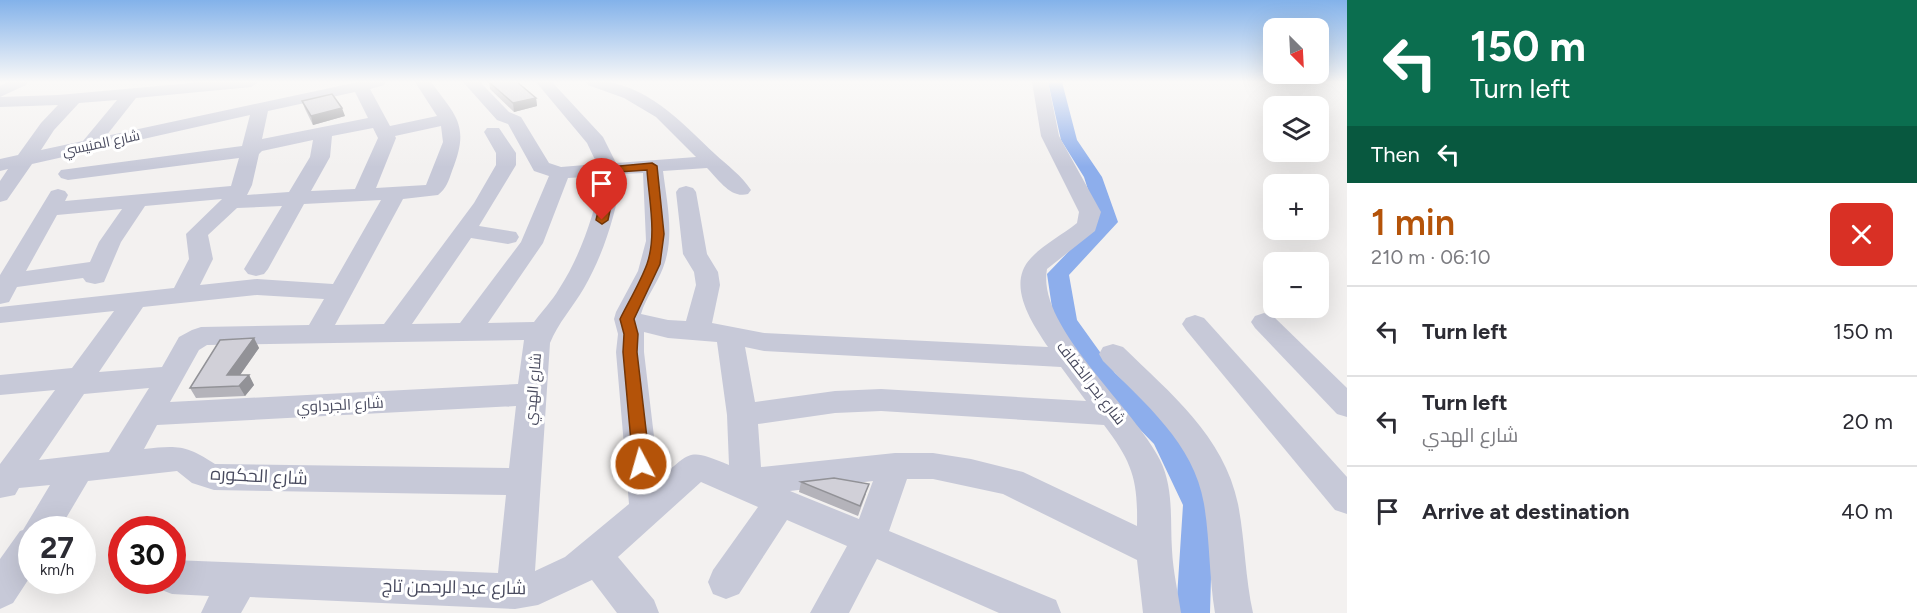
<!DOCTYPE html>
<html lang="en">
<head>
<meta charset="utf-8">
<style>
	:root { --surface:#fff; --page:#f2f2f3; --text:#2b2b33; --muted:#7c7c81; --line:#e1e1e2; --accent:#b45309 }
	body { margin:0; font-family:Figtree,Cairo,sans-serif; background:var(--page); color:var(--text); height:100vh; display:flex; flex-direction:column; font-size:22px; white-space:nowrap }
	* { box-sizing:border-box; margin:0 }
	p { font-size:20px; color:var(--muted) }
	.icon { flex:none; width:33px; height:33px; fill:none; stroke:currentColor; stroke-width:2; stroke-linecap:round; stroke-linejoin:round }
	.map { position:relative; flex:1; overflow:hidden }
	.sheet { display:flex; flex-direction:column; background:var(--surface); width:570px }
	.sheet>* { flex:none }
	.top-card { background:#0b6e4f; color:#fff; overflow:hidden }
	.needle { width:39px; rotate:156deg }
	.fabs { position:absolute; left:1263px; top:18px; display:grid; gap:12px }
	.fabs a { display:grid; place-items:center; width:66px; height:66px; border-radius:12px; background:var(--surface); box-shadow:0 6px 24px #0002; font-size:30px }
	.speed { position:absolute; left:18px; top:516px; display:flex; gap:12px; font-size:30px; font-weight:700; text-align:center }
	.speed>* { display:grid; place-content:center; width:78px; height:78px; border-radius:50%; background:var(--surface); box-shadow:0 6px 24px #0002; line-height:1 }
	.speed small { font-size:15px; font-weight:400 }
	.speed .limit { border:9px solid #d22; background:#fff; color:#111 }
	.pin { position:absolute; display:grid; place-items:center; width:51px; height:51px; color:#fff; margin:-62px -26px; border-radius:50% 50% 50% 0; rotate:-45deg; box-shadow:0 0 6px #0007 }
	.pin .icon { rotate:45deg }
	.me { position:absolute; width:66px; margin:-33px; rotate:354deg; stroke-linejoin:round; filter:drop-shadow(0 0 4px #0008) }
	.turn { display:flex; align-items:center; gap:21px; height:126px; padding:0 24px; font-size:27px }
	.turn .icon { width:78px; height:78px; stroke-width:2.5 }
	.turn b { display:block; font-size:42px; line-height:51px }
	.then { display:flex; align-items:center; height:57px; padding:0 24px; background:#0003; gap:12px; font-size:22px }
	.round { display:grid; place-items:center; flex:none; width:63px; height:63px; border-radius:12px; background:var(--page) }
	.head { display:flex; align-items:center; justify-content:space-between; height:102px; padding:0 24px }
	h1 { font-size:36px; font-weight:600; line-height:45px; color:var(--accent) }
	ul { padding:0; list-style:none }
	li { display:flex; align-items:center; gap:18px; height:90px; padding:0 24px; border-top:2px solid var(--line) }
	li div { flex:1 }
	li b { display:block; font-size:22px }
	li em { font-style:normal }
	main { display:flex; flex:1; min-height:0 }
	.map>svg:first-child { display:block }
</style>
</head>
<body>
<main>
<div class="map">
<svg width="1347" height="613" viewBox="0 0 1347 613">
	<rect width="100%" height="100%" fill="#f3f1f0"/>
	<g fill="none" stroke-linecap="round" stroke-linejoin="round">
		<!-- canal -->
		<polygon fill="#8daeec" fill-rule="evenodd" points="1048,82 1062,82 1077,140 1102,177 1118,222 1069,275 1077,320 1115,373 1175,429 1213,505 1210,613 1176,613 1183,505 1154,444 1097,385 1054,321 1047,274 1098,221 1084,177 1061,140"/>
		<!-- minor -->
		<g fill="#c7c9d8" fill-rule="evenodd">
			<path d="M 8,82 L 28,82 L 26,85 L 0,97 L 58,95 L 203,82 L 259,82 L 251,87 L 136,98 L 106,136 L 358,82 L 386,82 L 384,85 L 370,89 L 390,126 L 437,116 L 415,82 L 431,82 C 457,117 470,126 452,171 C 449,180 446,189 438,195 L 403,199 L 335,325 L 384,324 L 474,203 L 496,165 L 496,153 L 484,132 L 487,128 L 499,128 L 516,153 L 516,165 L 479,226 L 516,232 L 519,237 L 516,242 L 508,244 L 471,238 L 412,324 L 460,323 L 521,242 L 549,176 L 534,171 L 508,124 L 497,120 L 463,82 L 480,82 L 509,112 L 521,117 L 549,163 L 561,167 L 597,164 L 587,143 L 536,82 L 552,82 L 603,137 L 616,163 L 696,157 L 656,117 L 624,98 L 588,85 L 586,82 C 640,76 679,120 715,154 C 727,165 742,176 751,190 L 748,194 C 731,199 719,180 707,168 L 663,171 C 667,203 675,237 663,268 C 657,284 646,297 641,314 L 668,320 L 686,321 L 696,285 L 694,272 L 683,254 L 676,192 L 679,188 L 686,186 L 693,188 L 696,192 L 707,254 L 718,272 L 720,285 L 712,323 L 764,333 L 1048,347 C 1031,322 1006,284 1031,258 C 1044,244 1062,235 1077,223 L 1079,212 L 1041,136 L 1032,82 L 1048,82 L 1059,136 L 1101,212 L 1095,231 L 1047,269 C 1036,327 1134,407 1160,460 C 1174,488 1170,520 1172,550 C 1173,571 1178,592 1181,613 L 1143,613 L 1137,560 L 1003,494 L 933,479 L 907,479 L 889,531 L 1056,600 L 1061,613 L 999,613 L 877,559 L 849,613 L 810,613 L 847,546 L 787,520 L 739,594 L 726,599 L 713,594 L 708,582 L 713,570 L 758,507 L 701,482 L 618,557 L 654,600 L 659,613 L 617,613 L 592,580 L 538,605 L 515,609 L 250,597 L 241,613 L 201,613 L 209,596 L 172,594 L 159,589 L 155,580 L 172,580 L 172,560 L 498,573 L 506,495 L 214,490 L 192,483 L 177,471 L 88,481 L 59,530 L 32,530 L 32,574 L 13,603 L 0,609 L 0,559 L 20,531 L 23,530 L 50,485 L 19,488 L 15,495 L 0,498 L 0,464 L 55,390 L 0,395 L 0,375 L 72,368 L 114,311 L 0,323 L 0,307 L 174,288 L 189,259 L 186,234 L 222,199 L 145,206 L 121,242 L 104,282 L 95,284 L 86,282 L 83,278 L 17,287 L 9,302 L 0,304 L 0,275 L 51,191 L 58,189 L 65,191 L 68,195 L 65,201 L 231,186 L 239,158 L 68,180 L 61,178 L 58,174 L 61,170 L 242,146 L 250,115 L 32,164 L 7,200 L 0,202 L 0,181 L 8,169 L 0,171 L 0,159 L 18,155 L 41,123 L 58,105 L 0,107 L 0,86 ZM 355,92 L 368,118 L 262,139 L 268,111 ZM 117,100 L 83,141 L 41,150 L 54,130 L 79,103 ZM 441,126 L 443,142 L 426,185 L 376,188 L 396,138 L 395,136 ZM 373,128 L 378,138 L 355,189 L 311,191 L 330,157 L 332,136 ZM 313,140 L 310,157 L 289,192 L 247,195 L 252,185 L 259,154 L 262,151 ZM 643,173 L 646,241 L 638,271 L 616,312 L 614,319 L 618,334 L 616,352 L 629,504 L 565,557 L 535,571 L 550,343 C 558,323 573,307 584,288 C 604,253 616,214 622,174 ZM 602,176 C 594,215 581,255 559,289 C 552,301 542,311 534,322 L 488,323 L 543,243 L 568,178 ZM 381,200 L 333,284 L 257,279 L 200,285 L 213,259 L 208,235 L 237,208 L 282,206 L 244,269 L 248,274 L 256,276 L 264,274 L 268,269 L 304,204 ZM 122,209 L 99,242 L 90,262 L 26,271 L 57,215 ZM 257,295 L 324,299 L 309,325 L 201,327 L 192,330 L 179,337 L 162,367 L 99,372 L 143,307 ZM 644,332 L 668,338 L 717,342 L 727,415 L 729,465 C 688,448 692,451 659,479 L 644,352 ZM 524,340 L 518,384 L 170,402 L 199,350 L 207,345 ZM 745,347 L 764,351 L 1061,367 L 1086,401 L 881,389 L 835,391 L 755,402 ZM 149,388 L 109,452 L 39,460 L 84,394 ZM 516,406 L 509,468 L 215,464 C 187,445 177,445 144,449 L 157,425 ZM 881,411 L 1104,425 C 1132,462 1138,479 1137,526 L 1023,472 L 971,459 L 933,453 L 895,453 L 761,467 L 758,424 L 835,413 ZM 873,481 L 859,519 L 790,491 Z"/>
			<polygon points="1264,313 1273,316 1347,388 1347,417 1337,414 1255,328 1251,322 1255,316"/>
			<polygon points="1195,315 1204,318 1347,477 1347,514 1335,510 1186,330 1182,324 1186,318"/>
			<path d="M 1113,344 L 1123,347 C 1170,393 1224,436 1238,504 C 1245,540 1245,577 1253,613 L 1215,613 C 1209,577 1210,540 1204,504 C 1194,443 1144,403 1103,361 L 1099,354 L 1103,347 Z"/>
		</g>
	</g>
	<!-- wall -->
	<g fill="#b4b3ba">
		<polygon points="489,82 536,98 537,106 514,112 490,89"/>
		<polygon points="302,101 345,116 313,125 305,109"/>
		<polygon points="254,338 259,348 240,375 249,375 254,385 245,396 196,398 190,388"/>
		<polygon points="801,482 866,494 858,516 799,492"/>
	</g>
	<!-- shaded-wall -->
	<g fill="#929297">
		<polygon points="536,98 537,106 514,112 513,103"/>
		<polygon points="342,108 345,116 313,125 311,116"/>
		<polygon points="254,338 259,348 233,385 227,375"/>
		<polygon points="249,375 254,385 245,396 239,386"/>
	</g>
	<!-- building -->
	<g fill="#d1d0d8" stroke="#929297" stroke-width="1.5">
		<polygon points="489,82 517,82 536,98 513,103"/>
		<polygon points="332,94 342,108 311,116 302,101"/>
		<polygon points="254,338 227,375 249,375 239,386 190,388 220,340"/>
		<polygon points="834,478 869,484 860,506 801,482"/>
	</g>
	<!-- sky -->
	<linearGradient id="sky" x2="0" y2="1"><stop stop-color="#83b2ea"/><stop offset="0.49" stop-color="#faf9f8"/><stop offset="1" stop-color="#faf9f8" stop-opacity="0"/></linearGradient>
	<rect width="1347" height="167" fill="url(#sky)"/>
	<!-- route -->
	<path fill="#b45309" stroke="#753606" stroke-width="1.5" d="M 652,163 L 657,166 L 664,234 L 660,264 L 634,319 L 638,334 L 637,352 L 650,464 L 647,469 L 641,471 L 635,469 L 633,464 L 623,352 L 624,334 L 620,319 C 629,301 640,283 647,264 C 657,235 649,200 647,170 L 618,172 L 608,220 L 602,224 L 596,220 L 609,167 Z"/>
	<g text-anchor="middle" stroke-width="6" stroke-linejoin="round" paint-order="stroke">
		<!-- far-street labels -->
		<g font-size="14" fill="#484a5e" stroke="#fff">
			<text transform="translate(101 143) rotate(-12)" y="5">شارع المنيسي</text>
		</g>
		<!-- street labels -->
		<g font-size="15" fill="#484a5e" stroke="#fff">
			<text transform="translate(1091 383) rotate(52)" y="5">شارع بحر الخفاف</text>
			<text transform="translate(533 389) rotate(-85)" y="5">شارع الهدي</text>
			<text transform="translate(340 405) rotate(-3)" y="5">شارع الجرداوي</text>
		</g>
		<!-- near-street labels -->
		<g font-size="18" fill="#484a5e" stroke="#fff">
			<text transform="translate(259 476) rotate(3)" y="6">شارع الحكوره</text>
			<text transform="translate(454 587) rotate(1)" y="6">شارع عبد الرحمن تاج</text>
		</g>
	</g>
</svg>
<div class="fabs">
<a><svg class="needle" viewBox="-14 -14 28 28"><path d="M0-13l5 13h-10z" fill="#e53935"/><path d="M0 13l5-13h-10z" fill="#7c7c81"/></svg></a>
<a><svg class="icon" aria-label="layers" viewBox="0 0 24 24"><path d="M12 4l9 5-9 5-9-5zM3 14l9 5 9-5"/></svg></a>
<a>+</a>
<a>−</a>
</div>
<div class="speed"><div>27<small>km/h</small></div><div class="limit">30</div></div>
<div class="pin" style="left:602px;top:220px;background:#d93025"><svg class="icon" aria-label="arrive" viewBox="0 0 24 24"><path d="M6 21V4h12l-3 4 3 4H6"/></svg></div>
<svg class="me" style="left:641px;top:464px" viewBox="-20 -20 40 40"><circle r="17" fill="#b45309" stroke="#fff" stroke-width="3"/><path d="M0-11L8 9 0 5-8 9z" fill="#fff"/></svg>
</div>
<section class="sheet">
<div class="top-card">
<div class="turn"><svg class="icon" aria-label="left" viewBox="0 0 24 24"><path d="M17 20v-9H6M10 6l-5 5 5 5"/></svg><div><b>150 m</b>Turn left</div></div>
<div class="then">Then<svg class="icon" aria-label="left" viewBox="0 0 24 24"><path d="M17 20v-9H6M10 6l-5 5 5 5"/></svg></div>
</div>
<div class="head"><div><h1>1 min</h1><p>210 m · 06:10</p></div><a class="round" style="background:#d93025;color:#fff"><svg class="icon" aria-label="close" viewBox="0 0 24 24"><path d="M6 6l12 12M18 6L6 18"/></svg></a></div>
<ul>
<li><svg class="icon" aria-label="left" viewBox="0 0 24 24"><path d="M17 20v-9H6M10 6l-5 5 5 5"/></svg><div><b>Turn left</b></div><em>150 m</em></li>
<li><svg class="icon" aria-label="left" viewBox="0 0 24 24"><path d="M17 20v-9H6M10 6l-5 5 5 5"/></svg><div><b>Turn left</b><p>شارع الهدي</p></div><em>20 m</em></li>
<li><svg class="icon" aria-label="arrive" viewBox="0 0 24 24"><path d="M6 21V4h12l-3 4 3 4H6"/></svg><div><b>Arrive at destination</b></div><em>40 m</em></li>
</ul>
</section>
</main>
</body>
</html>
